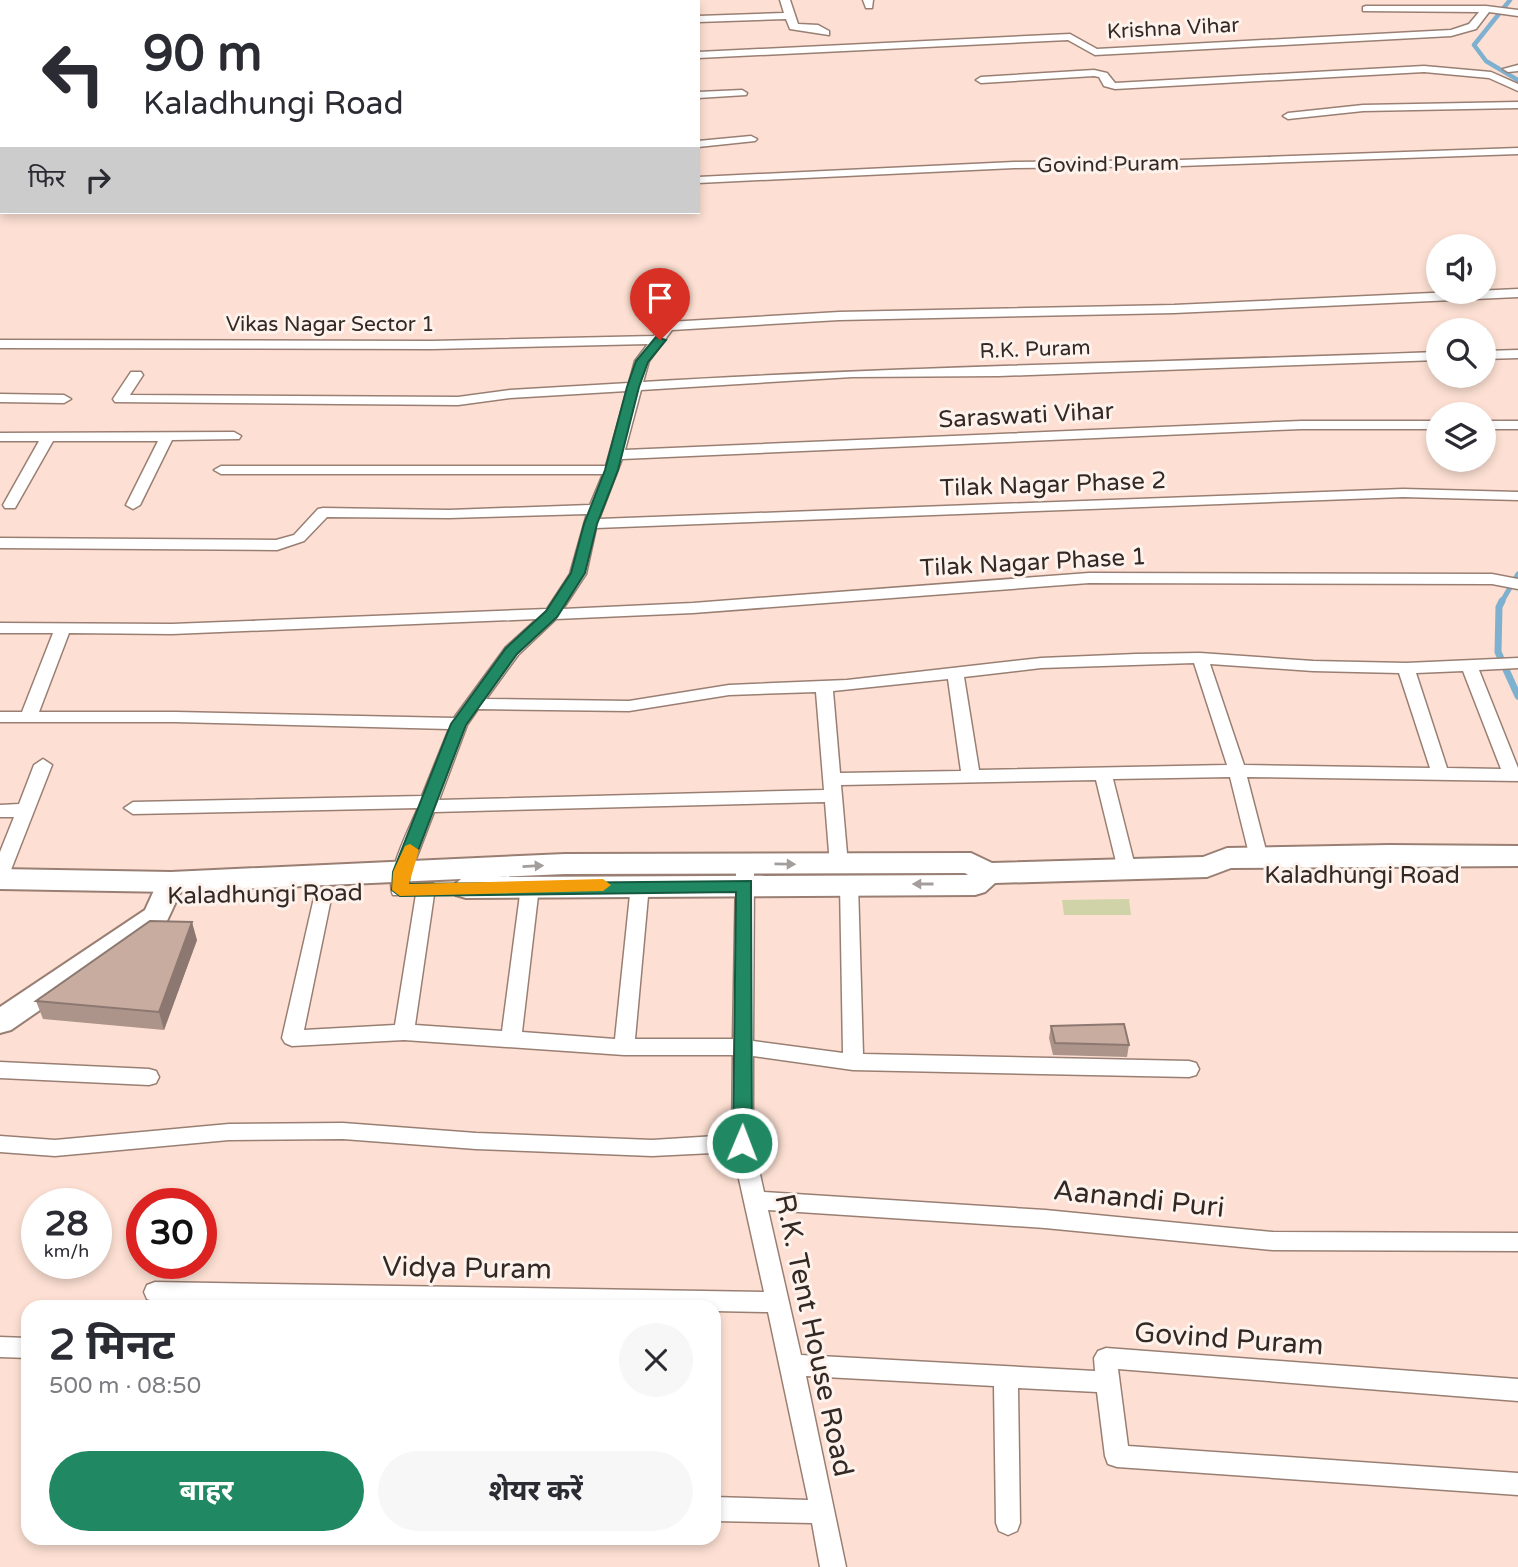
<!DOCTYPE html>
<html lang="hi">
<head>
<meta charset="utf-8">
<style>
	:root { --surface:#fff; --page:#f7f7f7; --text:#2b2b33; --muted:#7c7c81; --accent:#208863 }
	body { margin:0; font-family:"Varela Round","Noto Sans Devanagari",sans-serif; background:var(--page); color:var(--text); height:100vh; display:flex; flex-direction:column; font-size:26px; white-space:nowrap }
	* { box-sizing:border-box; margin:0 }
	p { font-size:23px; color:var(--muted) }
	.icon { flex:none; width:38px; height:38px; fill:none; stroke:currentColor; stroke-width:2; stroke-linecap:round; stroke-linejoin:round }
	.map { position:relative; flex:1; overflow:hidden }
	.side { position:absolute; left:21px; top:1300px; width:700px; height:245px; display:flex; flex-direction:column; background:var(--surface); border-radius:21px; box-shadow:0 4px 10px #0003 }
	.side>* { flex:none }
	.hud { position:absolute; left:0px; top:0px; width:700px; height:214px; box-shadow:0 4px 10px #0003; background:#fff; color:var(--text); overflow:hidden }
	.tools { position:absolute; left:1426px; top:234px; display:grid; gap:14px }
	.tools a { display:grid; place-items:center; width:70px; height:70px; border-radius:50%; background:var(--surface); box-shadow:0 4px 10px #0003; font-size:35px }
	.speed { position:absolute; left:21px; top:1188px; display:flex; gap:14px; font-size:35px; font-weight:700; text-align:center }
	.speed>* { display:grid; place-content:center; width:91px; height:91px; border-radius:50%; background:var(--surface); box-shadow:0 4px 10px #0003; line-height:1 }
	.speed small { font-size:18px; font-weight:400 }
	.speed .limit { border:10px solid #d22; background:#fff; color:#111 }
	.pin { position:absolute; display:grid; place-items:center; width:60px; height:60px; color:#fff; margin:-72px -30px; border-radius:50% 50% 50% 0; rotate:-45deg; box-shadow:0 0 7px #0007 }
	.pin .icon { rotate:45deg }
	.me { position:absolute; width:77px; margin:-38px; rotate:1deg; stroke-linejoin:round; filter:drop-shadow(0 0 5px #0008) }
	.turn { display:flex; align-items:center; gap:24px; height:147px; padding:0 28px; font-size:32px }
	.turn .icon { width:91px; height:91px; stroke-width:2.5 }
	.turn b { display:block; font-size:49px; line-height:60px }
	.then { display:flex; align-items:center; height:66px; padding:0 28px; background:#0003; gap:14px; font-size:26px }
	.round { display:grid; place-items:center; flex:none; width:74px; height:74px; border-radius:37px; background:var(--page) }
	.headline { display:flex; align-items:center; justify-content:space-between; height:119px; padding:0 28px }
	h1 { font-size:42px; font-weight:700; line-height:52px }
	.cta { display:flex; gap:14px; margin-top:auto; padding:14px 28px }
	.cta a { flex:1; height:80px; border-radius:42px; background:var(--accent); color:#fff; font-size:28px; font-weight:700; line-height:80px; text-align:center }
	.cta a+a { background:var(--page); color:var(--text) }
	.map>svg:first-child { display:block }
</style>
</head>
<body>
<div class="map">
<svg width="1518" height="1567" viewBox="0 0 1518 1567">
	<rect width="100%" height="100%" fill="#fde0d3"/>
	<!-- green -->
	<polygon fill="#cfd3a7" points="1129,899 1131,915 1064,915 1062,900"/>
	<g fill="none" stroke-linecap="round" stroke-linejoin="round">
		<!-- stream-far2 -->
		<g stroke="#7eb0d0" stroke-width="4.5">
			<polyline points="1510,0 1474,45 1486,61 1518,80"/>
			<polyline points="475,2 480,0"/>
		</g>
		<!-- stream-far1 -->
		<polyline stroke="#7eb0d0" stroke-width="5" points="1501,603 1518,574"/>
		<!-- stream -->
		<polyline stroke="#7eb0d0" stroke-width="7" points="1502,601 1499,607 1498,652 1518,696"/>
		<!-- street casing -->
		<g stroke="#997f73" stroke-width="3">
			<g id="street">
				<polygon points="162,0 172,0 161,2"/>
				<rect x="228" y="0" width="10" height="2"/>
				<polygon points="495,0 549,0 548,2"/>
				<rect x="599" y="0" width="10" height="2"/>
				<polygon points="780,0 790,0 798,24 818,25 829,31 829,35 790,29 786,19 698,22 698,16 784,13"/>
				<polygon points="863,0 873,0 872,8 866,8"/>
				<polygon points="1366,6 1486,6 1518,10 1518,16 1489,12 1476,29 1451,36 1095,55 1068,40 698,58 698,52 1070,34 1097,49 1451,30 1469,24 1479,12 1363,11 1363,7"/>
				<polygon points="0,52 2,52 0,59"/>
				<polygon points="1518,65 1518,71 1508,72 1503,69"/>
				<polygon points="1424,66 1491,72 1518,84 1518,91 1489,78 1424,72 1115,89 1104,86 1099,77 1094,76 981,83 976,80 981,77 1094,70 1107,73 1115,83"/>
				<polygon points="742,90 747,93 746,95 698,98 698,92"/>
				<rect x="0" y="94" width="2" height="6"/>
				<polygon points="1518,102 1518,108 1363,111 1288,119 1283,116 1288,113 1363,105"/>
				<rect x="0" y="134" width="2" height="6"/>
				<polygon points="751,136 757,139 755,141 698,147 698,141"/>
				<polygon points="1518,148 1518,154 1180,166 1014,168 698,183 698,177 1014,162 1180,160"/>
				<rect x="0" y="153" width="2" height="6"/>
				<rect x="0" y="192" width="2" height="8"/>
				<path d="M 1518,289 L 1518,297 L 1174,313 L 839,320 L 672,330 L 649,361 L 643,382 C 908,366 1173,362 1438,352 L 1438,360 L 999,376 L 852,377 L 641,390 L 625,450 L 1301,421 L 1438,421 L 1438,429 L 1301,429 L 622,459 L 599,519 L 1403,489 L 1518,492 L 1518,500 L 1403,497 L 596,528 L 586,574 L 563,609 L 693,603 L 1089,573 L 1492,574 L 1518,579 L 1518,589 L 1492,584 L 1089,583 L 693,613 L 556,619 L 518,655 L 486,699 L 629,701 L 729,685 L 847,680 L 1041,658 L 1136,654 L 1200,653 L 1313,661 L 1406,663 L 1518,658 L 1518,668 L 1479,670 L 1518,768 L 1518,781 L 1247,777 L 1268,858 L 1259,864 L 1250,858 L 1230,777 L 1113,779 L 1136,870 L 1127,876 L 1118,870 L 1096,780 L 841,785 L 848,865 L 839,871 L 830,865 L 825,802 L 434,812 L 411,872 L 407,895 L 393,895 C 384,877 410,827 418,808 L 133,814 L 124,808 L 133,802 L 422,796 L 449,729 L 176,722 L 0,722 L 0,712 L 22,712 L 53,633 L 0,633 L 0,623 L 172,624 L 547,609 L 570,574 L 587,514 L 449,518 L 327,517 L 304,541 L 277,550 L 0,548 L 0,538 L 276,540 L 294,535 L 318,509 L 323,508 L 449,510 L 590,505 L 603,474 L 221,474 L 214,470 L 221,466 L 606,466 L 627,391 L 510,398 L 458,405 L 115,402 L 113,399 L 131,372 L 141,372 L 143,375 L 130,395 L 458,397 L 510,390 L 629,383 L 635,361 L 648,344 L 432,349 L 0,348 L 0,340 L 432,341 L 654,336 L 663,323 L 668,322 L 839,312 L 1174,305 ZM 537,619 L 506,647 L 454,718 L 176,712 L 39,712 L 69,633 L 172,634 ZM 1194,663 L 1227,765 L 979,770 L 964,677 L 1041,668 ZM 1210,664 L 1313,671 L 1399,673 L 1430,768 L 1244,765 ZM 1463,671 L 1501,769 L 1447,768 L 1416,673 ZM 948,679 L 961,771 L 840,773 L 833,691 ZM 816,692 L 824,790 L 439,800 L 467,725 L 478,709 L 629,711 L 729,695 Z"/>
				<polygon points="1518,350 1518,358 1484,359 1484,351"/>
				<polygon points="0,394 64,395 71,399 64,403 0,402"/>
				<rect x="1484" y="421" width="34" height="8"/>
				<polygon points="234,432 241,436 239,439 172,440 140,505 133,509 126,505 158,441 53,441 15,508 5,508 3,505 39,441 0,441 0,433"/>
				<polygon points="43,759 52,765 9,875 7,880 0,881 0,852 14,817 0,817 0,805 19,804 34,765"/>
				<polygon points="745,867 751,868 754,873 753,1041 843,1053 840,884 842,879 856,879 858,884 863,1054 1189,1061 1196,1063 1199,1069 1196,1075 1189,1077 853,1070 753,1056 753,1143 764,1192 1045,1210 1273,1232 1518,1233 1518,1251 1273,1250 1045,1228 768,1210 801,1355 1095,1371 1094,1358 1098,1351 1106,1348 1518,1379 1518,1401 1118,1369 1128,1446 1518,1473 1518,1495 1117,1467 1108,1464 1105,1456 1097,1392 1018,1388 1020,1523 1017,1531 1008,1535 999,1531 996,1523 994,1386 806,1376 846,1567 820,1567 812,1523 714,1521 714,1497 808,1500 768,1312 714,1311 714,1307 155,1302 147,1299 144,1292 147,1285 155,1282 764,1292 733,1152 652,1156 476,1149 343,1139 229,1140 55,1156 0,1152 0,1136 55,1140 229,1124 343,1123 476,1133 652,1140 732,1135 733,1055 624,1055 404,1040 292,1046 285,1043 282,1038 316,889 330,889 332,894 304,1030 395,1025 417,888 419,883 433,883 435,888 415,1025 502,1031 521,887 523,882 537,882 539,887 522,1032 615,1039 631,885 633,880 647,880 649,885 635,1039 733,1039 736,873 739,868"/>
				<polygon points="0,1062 149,1069 156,1071 159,1077 156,1083 149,1085 0,1078"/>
				<polygon points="0,1337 28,1338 28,1358 0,1357"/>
			</g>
		</g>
		<!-- secondary casing -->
		<g stroke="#997f73" stroke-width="4">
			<polygon id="secondary" points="171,872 181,875 185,882 166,923 11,1030 0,1033 0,1007 145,910 161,875"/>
		</g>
		<!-- primary casing -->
		<g stroke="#997f73" stroke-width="4">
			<path id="primary" d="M 1389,845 L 1518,846 L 1518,866 L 1231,868 L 1207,877 L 995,883 L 985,892 L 975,895 L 466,898 L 456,895 L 451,888 L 461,879 L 171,892 L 0,889 L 0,869 L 171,872 L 565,854 L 971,853 L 992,863 L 1203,857 L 1227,848 ZM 965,873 L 968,875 L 498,877 L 565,874 Z"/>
		</g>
		<!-- street -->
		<use href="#street" fill="#fff" fill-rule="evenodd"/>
		<!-- secondary -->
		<use href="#secondary" fill="#fff" fill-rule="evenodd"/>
		<!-- primary -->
		<use href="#primary" fill="#fff" fill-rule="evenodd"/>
	</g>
	<!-- wall -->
	<g fill="#ac948a">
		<polygon points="197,940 164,1030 43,1019 36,1001"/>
		<polygon points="1051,1026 1129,1045 1127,1057 1053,1055 1049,1038"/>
	</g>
	<!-- shaded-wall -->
	<polygon fill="#8c7870" points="192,922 197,940 164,1030 159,1012"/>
	<!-- building -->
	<g fill="#c8aca0" stroke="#8c7870" stroke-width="2">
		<polygon points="150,921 192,922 159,1012 36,1001"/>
		<polygon points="1124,1024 1129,1045 1055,1043 1051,1026"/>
	</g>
	<!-- one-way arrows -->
	<defs><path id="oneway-solid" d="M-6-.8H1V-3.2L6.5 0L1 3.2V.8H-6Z" transform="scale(1.75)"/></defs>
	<g fill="#a39e9c">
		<use href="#oneway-solid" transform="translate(785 864) rotate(1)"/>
		<use href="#oneway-solid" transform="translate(533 866) rotate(-3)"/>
		<use href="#oneway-solid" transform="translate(923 884) rotate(-180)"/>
	</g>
	<!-- route -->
	<polygon fill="#208863" stroke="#155840" stroke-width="2" points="656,337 666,340 648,362 639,387 618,470 597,524 585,573 557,617 517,654 466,725 410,872 409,884 751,881 752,1143 749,1149 735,1149 733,1143 736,892 400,896 392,890 393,872 451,724 506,648 546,611 571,573 584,524 605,470 627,387 636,361"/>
	<!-- slow -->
	<polygon fill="#f59e0b" points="410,844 419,850 409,884 603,879 611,885 603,891 400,896 392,890 393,872 405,846"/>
	<g text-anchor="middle" stroke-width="6" stroke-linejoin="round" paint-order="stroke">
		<!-- far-street labels -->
		<g font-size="21" fill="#332823" stroke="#fef2ec">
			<text transform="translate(1173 28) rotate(-3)" y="7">Krishna Vihar</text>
			<text transform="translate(1108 164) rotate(-1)" y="7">Govind Puram</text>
			<text x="330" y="331">Vikas Nagar Sector 1</text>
			<text transform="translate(1035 349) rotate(-2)" y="7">R.K. Puram</text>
		</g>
		<!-- street labels -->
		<g font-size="24" fill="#332823" stroke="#fef2ec">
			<text transform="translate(1026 415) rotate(-3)" y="8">Saraswati Vihar</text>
			<text transform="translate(1053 484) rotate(-2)" y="8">Tilak Nagar Phase 2</text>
			<text transform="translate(1033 562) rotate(-3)" y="8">Tilak Nagar Phase 1</text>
			<text x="1362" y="883">Kaladhungi Road</text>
			<text transform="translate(265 894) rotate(-1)" y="8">Kaladhungi Road</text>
		</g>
		<!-- near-street labels -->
		<g font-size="28" fill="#332823" stroke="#fef2ec">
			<text transform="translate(1139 1198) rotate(6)" y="10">Aanandi Puri</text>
			<text transform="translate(467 1267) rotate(1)" y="10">Vidya Puram</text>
			<text transform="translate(815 1335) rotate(78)" y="10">R.K. Tent House Road</text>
			<text transform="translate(1229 1338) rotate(4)" y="10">Govind Puram</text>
		</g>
	</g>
</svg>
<div class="tools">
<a><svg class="icon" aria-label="sound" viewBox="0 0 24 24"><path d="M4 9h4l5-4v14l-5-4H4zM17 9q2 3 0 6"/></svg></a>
<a><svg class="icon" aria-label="search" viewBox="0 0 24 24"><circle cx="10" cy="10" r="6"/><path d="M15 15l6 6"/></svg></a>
<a><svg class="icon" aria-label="layers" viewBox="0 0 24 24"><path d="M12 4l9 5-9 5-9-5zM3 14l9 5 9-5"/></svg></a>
</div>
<div class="speed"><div>28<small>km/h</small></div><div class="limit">30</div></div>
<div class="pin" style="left:660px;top:340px;background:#d93025"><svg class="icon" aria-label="arrive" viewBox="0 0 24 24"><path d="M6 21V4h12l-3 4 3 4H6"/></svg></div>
<svg class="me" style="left:742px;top:1143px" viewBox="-20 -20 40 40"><circle r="17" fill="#208863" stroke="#fff" stroke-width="3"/><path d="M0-11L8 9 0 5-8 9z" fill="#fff"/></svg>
<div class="hud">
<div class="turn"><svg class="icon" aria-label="left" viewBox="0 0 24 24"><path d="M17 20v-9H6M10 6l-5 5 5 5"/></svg><div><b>90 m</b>Kaladhungi Road</div></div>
<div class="then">फिर<svg class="icon" aria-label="right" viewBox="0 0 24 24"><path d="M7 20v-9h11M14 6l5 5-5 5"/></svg></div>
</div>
<section class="side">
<div class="headline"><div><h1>2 मिनट</h1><p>500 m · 08:50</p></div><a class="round"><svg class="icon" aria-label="close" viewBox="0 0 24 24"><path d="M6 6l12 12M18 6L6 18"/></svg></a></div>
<div class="cta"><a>बाहर</a><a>शेयर करें</a></div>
</section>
</div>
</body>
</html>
